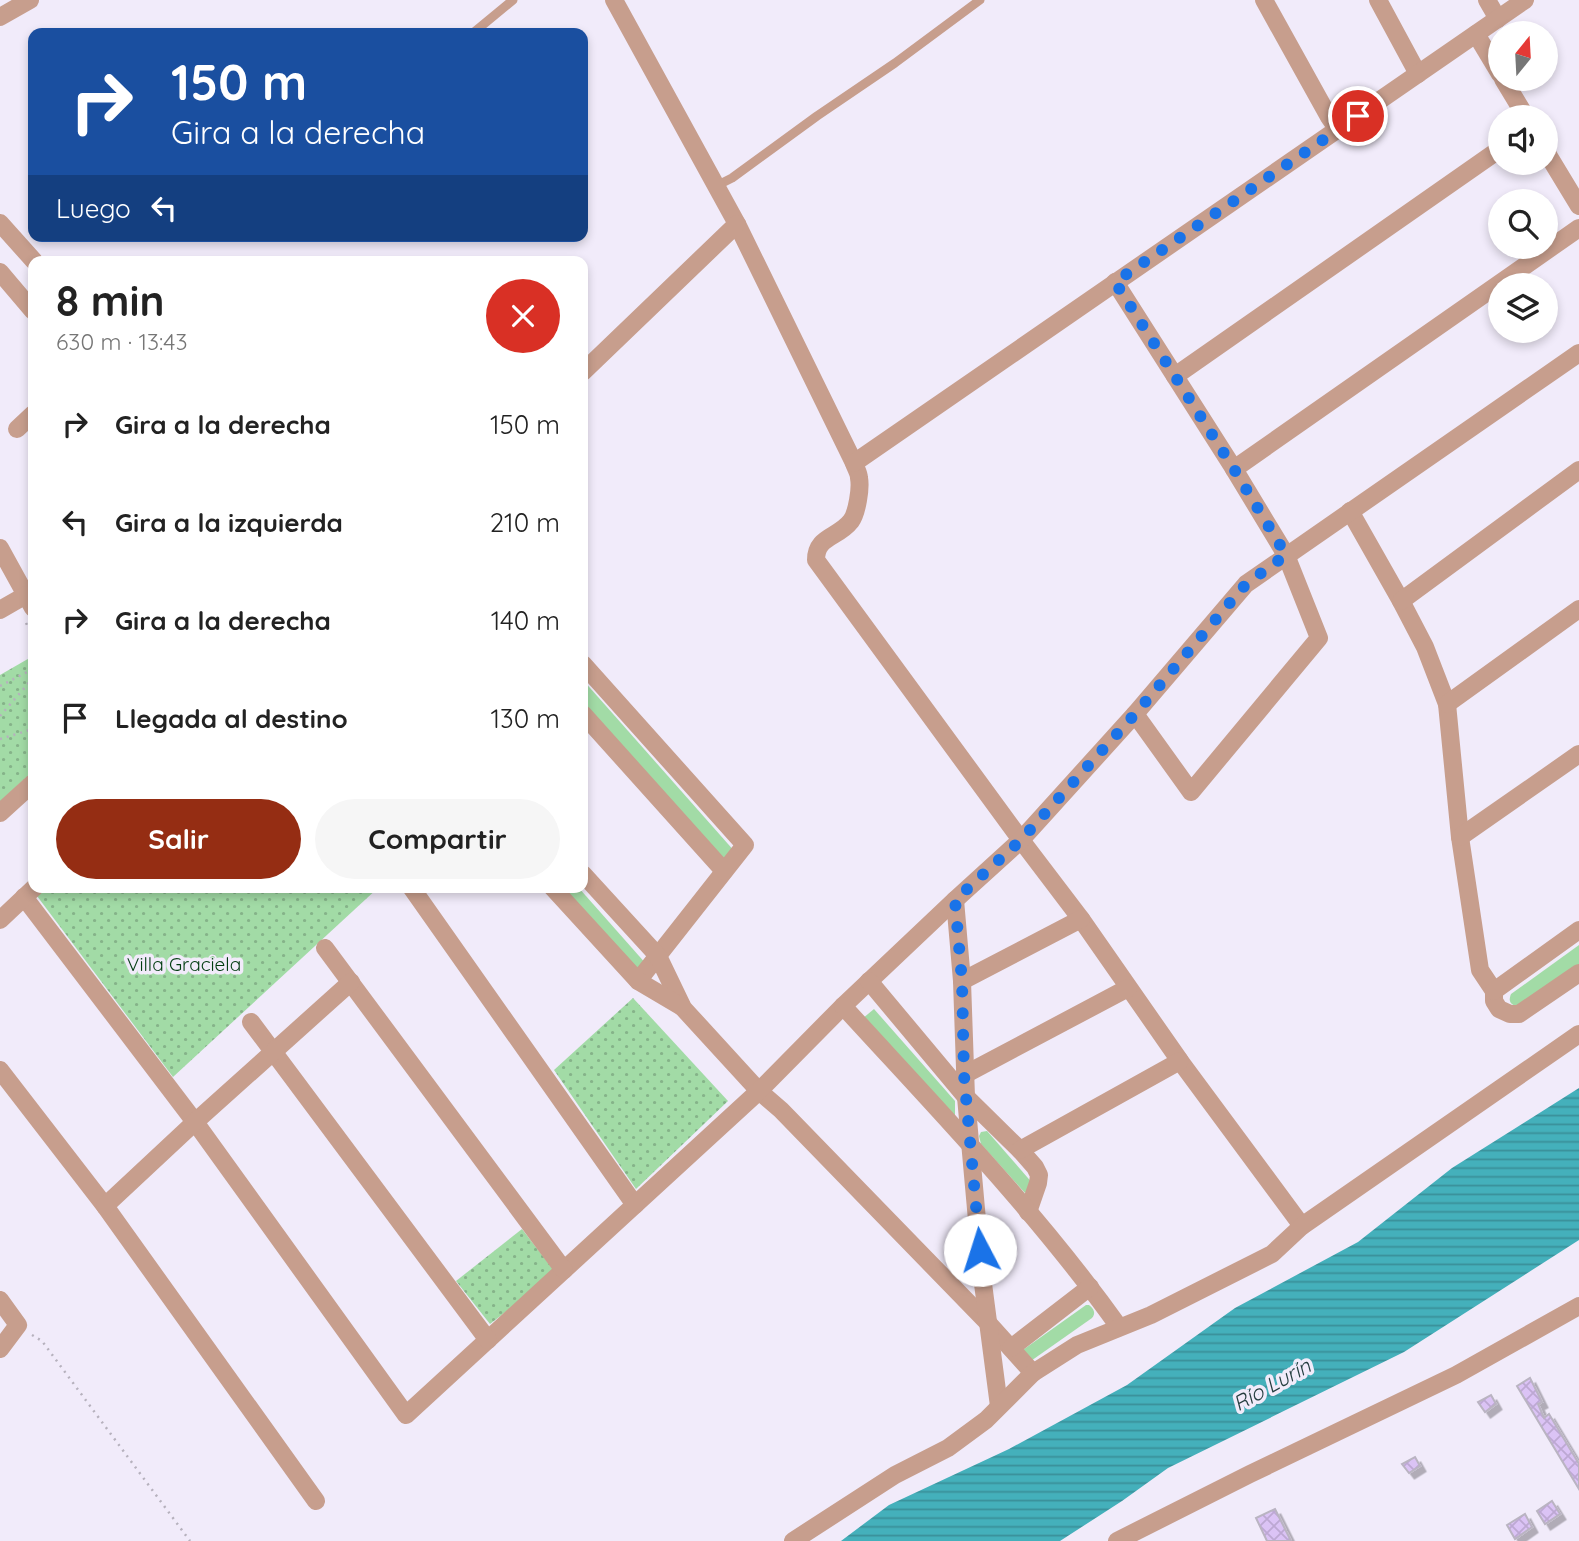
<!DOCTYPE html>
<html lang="es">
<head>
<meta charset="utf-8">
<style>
	:root { --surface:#fff; --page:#f6f6f6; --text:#222; --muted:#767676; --accent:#952d13 }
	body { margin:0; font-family:Quicksand,sans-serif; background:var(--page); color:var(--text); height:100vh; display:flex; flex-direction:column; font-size:26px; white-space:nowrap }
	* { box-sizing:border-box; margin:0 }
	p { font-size:23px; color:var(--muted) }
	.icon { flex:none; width:38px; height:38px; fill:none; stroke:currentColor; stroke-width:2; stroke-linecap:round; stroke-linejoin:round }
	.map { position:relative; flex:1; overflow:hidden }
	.panel { position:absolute; left:28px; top:256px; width:560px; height:637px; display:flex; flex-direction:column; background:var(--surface); border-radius:14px; box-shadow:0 4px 10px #0003 }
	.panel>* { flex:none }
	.hud { position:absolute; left:28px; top:28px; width:560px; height:214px; border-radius:14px; box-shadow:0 4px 10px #0003; background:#1a4fa0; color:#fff; overflow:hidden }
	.needle { width:46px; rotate:18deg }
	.buttons { position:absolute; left:1488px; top:21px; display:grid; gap:14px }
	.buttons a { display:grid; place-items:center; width:70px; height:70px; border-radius:50%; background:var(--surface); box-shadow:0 4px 10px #0003; font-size:35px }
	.pin { position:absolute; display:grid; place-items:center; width:60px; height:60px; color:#fff; margin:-30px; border:4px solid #fff; border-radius:50%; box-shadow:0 2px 7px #0007 }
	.me { position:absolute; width:77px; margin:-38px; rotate:355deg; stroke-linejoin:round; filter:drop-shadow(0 0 5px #0008) }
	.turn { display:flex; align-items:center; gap:24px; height:147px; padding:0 28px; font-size:32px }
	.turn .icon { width:91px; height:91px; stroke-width:2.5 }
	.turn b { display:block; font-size:49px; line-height:60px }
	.then { display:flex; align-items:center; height:66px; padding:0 28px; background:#0003; gap:14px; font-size:26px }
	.round { display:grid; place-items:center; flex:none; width:74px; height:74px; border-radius:37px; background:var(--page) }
	.overview { display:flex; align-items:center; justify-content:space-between; height:119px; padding:0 28px }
	h1 { font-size:42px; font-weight:700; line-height:52px }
	.action { display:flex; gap:14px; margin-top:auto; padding:14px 28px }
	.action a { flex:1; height:80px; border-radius:42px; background:var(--accent); color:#fff; font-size:28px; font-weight:700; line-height:80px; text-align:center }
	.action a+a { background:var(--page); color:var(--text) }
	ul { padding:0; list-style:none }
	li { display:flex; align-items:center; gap:21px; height:98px; padding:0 28px }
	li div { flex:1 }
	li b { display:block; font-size:26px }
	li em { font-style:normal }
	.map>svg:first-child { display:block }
</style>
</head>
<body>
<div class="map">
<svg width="1579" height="1541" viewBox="0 0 1579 1541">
	<defs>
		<pattern id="park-dots" width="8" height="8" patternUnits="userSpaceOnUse" patternTransform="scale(1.75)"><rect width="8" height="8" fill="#a2dba6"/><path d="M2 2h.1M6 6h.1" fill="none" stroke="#85b389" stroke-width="1.8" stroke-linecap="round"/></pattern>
		<pattern id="water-rules" width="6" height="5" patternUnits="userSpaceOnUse" patternTransform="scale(1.75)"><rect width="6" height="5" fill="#44b0bb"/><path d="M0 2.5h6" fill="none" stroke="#3a9099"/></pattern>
		<pattern id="building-cross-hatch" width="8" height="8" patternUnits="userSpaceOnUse" patternTransform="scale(1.75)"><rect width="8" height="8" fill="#dbc3f5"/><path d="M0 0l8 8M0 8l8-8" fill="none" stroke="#bda8d3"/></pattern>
		<filter id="shadow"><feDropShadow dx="5.5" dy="5.5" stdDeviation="0" flood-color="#0004"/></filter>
	</defs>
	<rect width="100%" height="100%" fill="#f1ebfa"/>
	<!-- green -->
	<g fill="#a2dba6">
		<polygon points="583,680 736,853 721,860 583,705"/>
		<polygon points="557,887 578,887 647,965 639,977"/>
		<path d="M 1579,945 L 1579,967 L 1523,1007 C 1513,1006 1507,1004 1511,994 Z"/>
		<polygon points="874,1009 955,1101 955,1124 862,1019"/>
		<polygon points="987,1131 1034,1185 1025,1193 981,1144 979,1136 981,1132"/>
		<path d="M 1086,1305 L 1089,1305 C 1094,1309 1096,1313 1092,1318 L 1028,1363 L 1020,1352 Z"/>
	</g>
	<!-- park -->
	<g fill="url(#park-dots)">
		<polygon points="33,656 33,771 0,802 0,675"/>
		<polygon points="46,887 379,887 173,1077 37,896"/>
		<polygon points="633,998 728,1101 636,1189 554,1070"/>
		<polygon points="522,1229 556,1273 490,1324 456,1281"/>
	</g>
	<!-- water -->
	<polygon fill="url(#water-rules)" points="1579,1088 1579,1240 1404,1352 1168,1468 1122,1501 1060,1541 841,1541 889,1505 1009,1449 1127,1385 1235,1308 1358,1242 1452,1168"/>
	<!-- building -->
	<g fill="url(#building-cross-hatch)" stroke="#bab4c2" stroke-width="2" filter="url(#shadow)">
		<polygon points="1530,1378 1542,1402 1538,1404 1544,1418 1549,1414 1579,1464 1579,1489 1517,1386"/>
		<polygon points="1491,1395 1496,1404 1485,1412 1478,1402"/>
		<polygon points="1415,1457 1420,1466 1409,1473 1402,1464"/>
		<polygon points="1552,1501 1560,1514 1545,1524 1537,1511"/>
		<polygon points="1275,1509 1291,1541 1267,1541 1256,1518"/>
		<polygon points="1525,1514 1532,1527 1515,1539 1507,1525"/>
	</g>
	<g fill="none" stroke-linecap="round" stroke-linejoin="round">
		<!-- path -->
		<g stroke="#b6b1bd" stroke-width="2.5" stroke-dasharray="2 5" stroke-linecap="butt">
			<polyline points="26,623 33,636"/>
			<polyline points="0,686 33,669"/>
			<polyline points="0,716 33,678"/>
			<polyline points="0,739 33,729"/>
			<polyline points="32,1335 42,1341 190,1541"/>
		</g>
		<!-- lane -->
		<g stroke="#c79e8d" stroke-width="9">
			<polyline points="473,33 513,0"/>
			<polyline points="716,186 732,178 817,116 895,63 980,0"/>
		</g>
		<!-- street -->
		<g stroke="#c79e8d" stroke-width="18">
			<path d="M 614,0 L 737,224 L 854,463 C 855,467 859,473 859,478 C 861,488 857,513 851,521 C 838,538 816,536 816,560 L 1021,840 L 1081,919 L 1180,1061 L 1302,1226"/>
			<polyline points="1264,0 1329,117 1338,130"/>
			<polyline points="1378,0 1418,74"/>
			<polyline points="1487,0 1498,19"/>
			<polyline points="0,17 30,0"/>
			<polyline points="1476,34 1500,74"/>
			<polyline points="1503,79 1526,117"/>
			<polyline points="1545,150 1579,206"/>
			<polyline points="0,223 34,261"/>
			<polyline points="0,272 33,311"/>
			<polyline points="1115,282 1234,469 1286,555 1319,638 1191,792 1135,714"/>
			<polyline points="583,372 737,224"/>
			<polyline points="1175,376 1500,149"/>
			<polyline points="17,429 33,414"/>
			<polyline points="854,463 1525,0"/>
			<polyline points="1234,469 1579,228"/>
			<polyline points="1350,511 1401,601 1425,647 1447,704 1460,837 1480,970 1494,991 1494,1001 1499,1009 1510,1014 1519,1014 1579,973"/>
			<polyline points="0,548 33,608"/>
			<polyline points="1401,601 1579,470"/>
			<polyline points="0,610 26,595"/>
			<polyline points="583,664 745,845 638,981"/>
			<polyline points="1447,704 1579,609"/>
			<polyline points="583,714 724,871"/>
			<polyline points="0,813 33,783"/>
			<polyline points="1460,837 1579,754"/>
			<polyline points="583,874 658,956 683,1008 759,1091 781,1110 989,1324 1033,1373"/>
			<polyline points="411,887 635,1205"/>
			<polyline points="552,887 638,981 682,1007"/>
			<polyline points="24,897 195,1122 406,1415 759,1091 843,1006 955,900 1021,840 1135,714 1246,584 1579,353"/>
			<polyline points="955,900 962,981 966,1097 982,1276 999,1406"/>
			<polyline points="0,920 35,887"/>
			<polyline points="325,948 564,1270"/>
			<polyline points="869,981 966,1097 1020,1150 1035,1167 1039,1175 1038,1183 1028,1212"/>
			<polyline points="962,981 1081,919"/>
			<polyline points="1494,991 1579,930"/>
			<path d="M 843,1006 C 938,1110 1037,1212 1119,1327"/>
			<polyline points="251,1022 488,1340"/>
			<polyline points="0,1070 105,1206 316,1501"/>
			<polyline points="964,1075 1128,988"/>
			<polyline points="1020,1150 1180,1061"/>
			<polyline points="105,1206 195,1122 351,982"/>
			<polyline points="0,1300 18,1325 0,1349"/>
			<polyline points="1011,1348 1090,1287"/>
			<polyline points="793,1541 895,1475 948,1448 986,1420 1033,1373 1077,1345 1151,1315 1272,1254 1302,1226 1579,1034"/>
			<polyline points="1117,1541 1250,1474 1456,1375 1579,1306"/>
		</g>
	</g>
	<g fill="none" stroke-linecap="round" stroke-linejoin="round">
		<!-- route -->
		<polyline stroke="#1a73e8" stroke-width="12" stroke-dasharray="0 21.6" points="980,1250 964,1075 962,981 955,900 1021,840 1135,714 1246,584 1286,555 1234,469 1115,282 1358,116"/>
	</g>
	<g text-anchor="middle" stroke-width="7" stroke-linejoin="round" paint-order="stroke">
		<!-- park labels -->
		<g font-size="19" fill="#013c10" stroke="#f1ebfa">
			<text x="184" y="971">Villa Graciela</text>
		</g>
		<!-- water labels -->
		<g font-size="21" font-style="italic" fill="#243d3f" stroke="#f1ebfa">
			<text transform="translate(1272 1385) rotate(-29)" y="7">Río Lurín</text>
		</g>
	</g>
</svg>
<div class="buttons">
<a><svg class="needle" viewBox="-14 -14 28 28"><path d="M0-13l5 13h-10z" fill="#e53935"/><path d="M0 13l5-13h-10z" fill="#767676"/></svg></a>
<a><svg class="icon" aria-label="sound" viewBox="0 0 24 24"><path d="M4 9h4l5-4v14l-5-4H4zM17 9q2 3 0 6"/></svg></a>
<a><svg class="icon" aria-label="search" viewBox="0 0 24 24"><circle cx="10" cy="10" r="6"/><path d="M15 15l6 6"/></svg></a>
<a><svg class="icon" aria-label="layers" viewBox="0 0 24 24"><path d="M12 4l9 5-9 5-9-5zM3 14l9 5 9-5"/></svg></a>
</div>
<div class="pin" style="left:1358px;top:116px;background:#d93025"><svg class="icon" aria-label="arrive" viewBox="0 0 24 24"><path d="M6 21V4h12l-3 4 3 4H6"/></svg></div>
<svg class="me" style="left:980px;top:1250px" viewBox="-20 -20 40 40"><circle r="19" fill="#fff"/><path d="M0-13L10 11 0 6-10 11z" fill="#1a73e8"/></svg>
<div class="hud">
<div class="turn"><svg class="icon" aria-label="right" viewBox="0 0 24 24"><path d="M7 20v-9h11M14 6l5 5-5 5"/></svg><div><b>150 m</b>Gira a la derecha</div></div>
<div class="then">Luego<svg class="icon" aria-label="left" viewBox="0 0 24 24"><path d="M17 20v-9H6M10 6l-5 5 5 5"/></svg></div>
</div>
<section class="panel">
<div class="overview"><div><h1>8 min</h1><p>630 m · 13:43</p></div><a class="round" style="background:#d93025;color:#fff"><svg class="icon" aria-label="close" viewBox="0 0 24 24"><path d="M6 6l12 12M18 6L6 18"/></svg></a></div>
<ul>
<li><svg class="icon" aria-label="right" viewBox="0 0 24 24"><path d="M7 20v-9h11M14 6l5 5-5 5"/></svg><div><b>Gira a la derecha</b></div><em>150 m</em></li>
<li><svg class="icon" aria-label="left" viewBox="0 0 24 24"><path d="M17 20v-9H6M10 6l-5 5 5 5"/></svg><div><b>Gira a la izquierda</b></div><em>210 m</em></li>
<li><svg class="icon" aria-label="right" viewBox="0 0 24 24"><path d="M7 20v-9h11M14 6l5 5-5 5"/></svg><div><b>Gira a la derecha</b></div><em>140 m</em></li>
<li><svg class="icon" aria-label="arrive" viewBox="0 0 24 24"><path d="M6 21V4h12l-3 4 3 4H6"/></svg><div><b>Llegada al destino</b></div><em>130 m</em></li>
</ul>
<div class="action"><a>Salir</a><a>Compartir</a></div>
</section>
</div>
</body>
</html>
